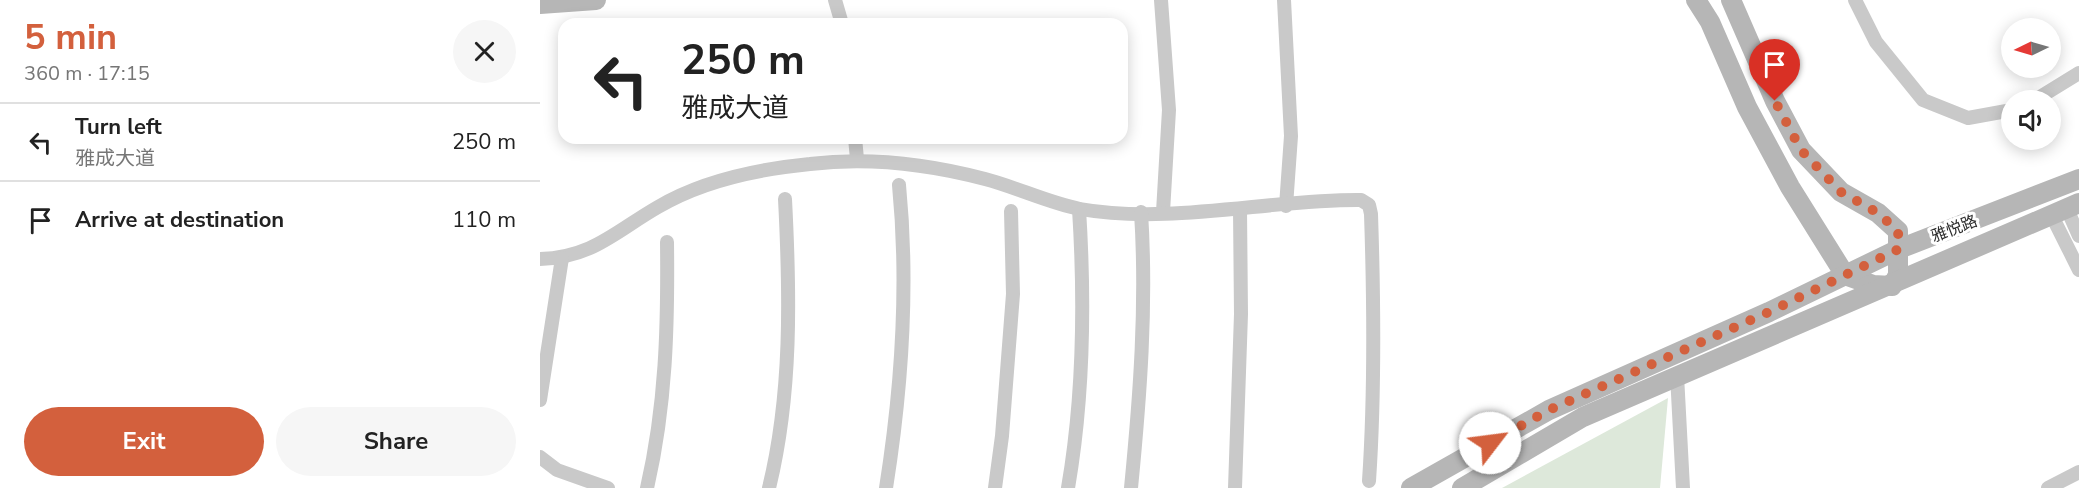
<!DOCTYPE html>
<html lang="en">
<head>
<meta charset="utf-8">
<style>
	:root { --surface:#fff; --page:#f6f6f6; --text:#222; --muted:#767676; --line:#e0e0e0; --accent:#d3603d }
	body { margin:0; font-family:"Nunito Sans","Noto Sans SC",sans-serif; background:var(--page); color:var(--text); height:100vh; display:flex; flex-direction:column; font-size:22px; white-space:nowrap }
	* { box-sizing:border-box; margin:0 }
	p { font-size:20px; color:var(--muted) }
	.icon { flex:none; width:33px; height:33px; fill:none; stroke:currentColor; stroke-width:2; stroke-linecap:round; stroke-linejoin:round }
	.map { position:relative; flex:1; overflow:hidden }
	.drawer { display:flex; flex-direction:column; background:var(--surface); width:540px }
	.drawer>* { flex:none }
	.banner { position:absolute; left:18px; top:18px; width:570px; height:126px; border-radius:18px; box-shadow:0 3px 15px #0003; background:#fff; color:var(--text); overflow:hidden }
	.needle { width:39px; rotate:265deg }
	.tools { position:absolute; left:1461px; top:18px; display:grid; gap:12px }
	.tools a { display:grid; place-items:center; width:60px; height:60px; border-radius:50%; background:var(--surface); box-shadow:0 3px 15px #0003; font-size:30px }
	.pin { position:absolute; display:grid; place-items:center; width:51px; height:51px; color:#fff; margin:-62px -26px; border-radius:50% 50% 50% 0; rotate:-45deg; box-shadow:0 0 6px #0007 }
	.pin .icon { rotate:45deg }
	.me { position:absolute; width:66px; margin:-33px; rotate:60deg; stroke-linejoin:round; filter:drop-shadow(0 0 4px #0008) }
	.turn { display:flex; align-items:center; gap:21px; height:126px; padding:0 24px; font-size:27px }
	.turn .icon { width:78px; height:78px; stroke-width:2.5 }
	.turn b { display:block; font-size:42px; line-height:51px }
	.round { display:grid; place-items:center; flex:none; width:63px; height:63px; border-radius:32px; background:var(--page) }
	.headline { display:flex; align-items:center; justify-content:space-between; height:102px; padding:0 24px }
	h1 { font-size:36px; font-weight:700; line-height:45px; color:var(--accent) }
	.button { display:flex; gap:12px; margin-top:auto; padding:12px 24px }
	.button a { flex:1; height:69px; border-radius:36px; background:var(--accent); color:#fff; font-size:24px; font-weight:700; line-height:69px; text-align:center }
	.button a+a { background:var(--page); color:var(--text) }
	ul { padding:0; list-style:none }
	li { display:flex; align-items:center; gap:18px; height:78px; padding:0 24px; border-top:2px solid var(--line) }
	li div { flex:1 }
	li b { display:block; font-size:22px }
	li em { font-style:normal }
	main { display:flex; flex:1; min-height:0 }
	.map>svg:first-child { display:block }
</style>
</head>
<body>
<main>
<section class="drawer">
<div class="headline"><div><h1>5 min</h1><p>360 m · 17:15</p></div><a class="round"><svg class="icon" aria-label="close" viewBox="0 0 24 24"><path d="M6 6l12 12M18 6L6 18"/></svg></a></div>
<ul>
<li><svg class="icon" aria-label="left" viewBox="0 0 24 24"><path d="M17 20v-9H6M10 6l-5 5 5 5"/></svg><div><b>Turn left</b><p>雅成大道</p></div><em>250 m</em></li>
<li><svg class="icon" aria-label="arrive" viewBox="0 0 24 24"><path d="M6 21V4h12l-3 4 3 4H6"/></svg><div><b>Arrive at destination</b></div><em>110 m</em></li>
</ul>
<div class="button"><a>Exit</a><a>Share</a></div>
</section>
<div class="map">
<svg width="1539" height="488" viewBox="0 0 1539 488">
	<rect width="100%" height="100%" fill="#fff"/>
	<!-- green -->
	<polygon fill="#dde8da" points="1128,398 1120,488 962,488"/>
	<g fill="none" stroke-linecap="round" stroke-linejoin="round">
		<!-- street -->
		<g stroke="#c9c9c9" stroke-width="14">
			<polyline points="295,0 302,24"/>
			<polyline points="621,0 629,110 623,212"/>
			<polyline points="744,0 751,136 746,206"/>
			<polyline points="1315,0 1336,42 1383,100 1428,118 1472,110"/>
			<polyline points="1495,100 1539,73"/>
			<polyline points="315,138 317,159"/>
			<polyline points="1527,209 1539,236"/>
			<polyline points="1511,214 1539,270"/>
			<path d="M 0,259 C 52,258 76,231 118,207 C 162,181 219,169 270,164 C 328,157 388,164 445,179 C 476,187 509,203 540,209 C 631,225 730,199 821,200 L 829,205 L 831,214 C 834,303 835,392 829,481"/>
			<polyline points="1137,375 1143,488"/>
			<polyline points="0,400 22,258"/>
			<polyline points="0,457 17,470 68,488"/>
			<path d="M 107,488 C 126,406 128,326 127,242"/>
			<path d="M 229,488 C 252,394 250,295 245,199"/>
			<path d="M 346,488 C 362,387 369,287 359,185"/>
			<polyline points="455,488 462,436 473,294 471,211"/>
			<path d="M 528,488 C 544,395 545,303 539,209"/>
			<path d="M 591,488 C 600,396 607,305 601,212"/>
			<polyline points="695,488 701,314 700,209"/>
			<polyline points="1508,488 1539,472"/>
		</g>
		<!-- secondary -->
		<g stroke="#b6b6b6" stroke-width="20">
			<polyline points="1156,0 1170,22 1207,107 1250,187 1305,275 1333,285 1352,286 1358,275 1358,231 1338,213 1301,192 1261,150 1235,101 1191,0"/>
			<polyline points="0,4 56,0"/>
			<polyline points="871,488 1009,410 1229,312 1359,249 1539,179"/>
			<polyline points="922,488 1043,417 1539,203"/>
		</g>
	</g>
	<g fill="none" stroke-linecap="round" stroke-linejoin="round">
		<!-- route -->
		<polyline stroke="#d3603d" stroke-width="10" stroke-dasharray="0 18" points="950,443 1009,410 1229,312 1359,249 1358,231 1338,213 1301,192 1261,150 1235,101"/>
	</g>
	<g text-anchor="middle" stroke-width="6" stroke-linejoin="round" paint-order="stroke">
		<!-- street labels -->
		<g font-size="16" fill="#2c2c2c" stroke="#fff">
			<text transform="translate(1414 228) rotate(-21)" y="6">雅悦路</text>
		</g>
	</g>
</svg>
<div class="tools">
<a><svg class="needle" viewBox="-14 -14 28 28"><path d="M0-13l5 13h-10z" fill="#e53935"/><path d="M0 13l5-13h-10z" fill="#767676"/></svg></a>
<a><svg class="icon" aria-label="sound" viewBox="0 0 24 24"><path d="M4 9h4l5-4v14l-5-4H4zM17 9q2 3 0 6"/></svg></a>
</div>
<div class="pin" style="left:1235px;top:101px;background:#d93025"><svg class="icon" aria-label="arrive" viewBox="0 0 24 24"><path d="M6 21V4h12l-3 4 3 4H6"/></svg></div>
<svg class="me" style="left:950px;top:443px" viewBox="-20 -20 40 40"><circle r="19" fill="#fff"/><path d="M0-13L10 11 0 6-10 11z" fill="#d3603d"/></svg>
<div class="banner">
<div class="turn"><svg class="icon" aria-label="left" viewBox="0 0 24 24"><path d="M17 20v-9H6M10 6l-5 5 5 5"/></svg><div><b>250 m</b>雅成大道</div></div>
</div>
</div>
</main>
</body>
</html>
